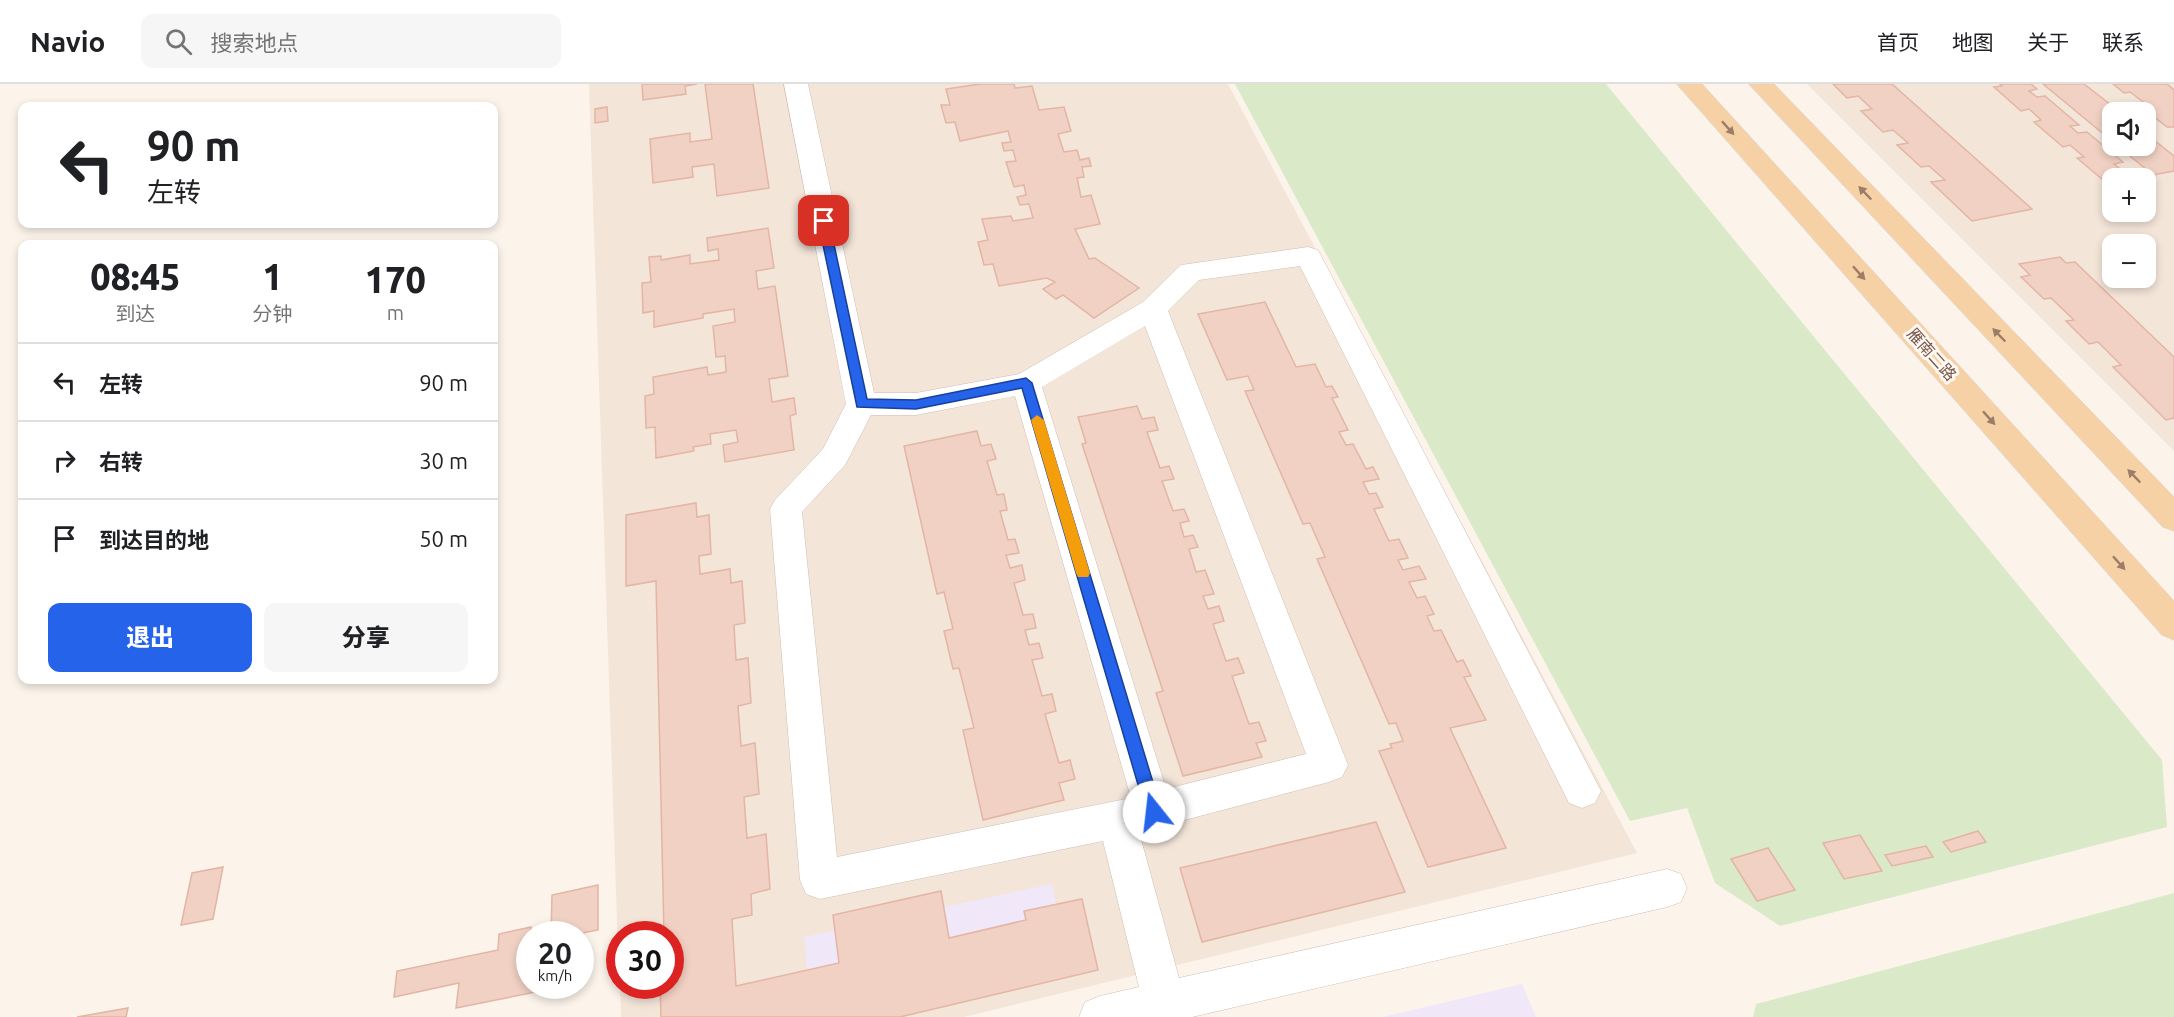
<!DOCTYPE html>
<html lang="zh">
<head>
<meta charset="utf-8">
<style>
	:root { --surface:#fff; --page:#f6f6f6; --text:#202124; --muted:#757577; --line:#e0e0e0; --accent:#2563eb }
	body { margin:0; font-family:Ubuntu,"Noto Sans SC",sans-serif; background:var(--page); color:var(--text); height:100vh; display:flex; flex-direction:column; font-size:22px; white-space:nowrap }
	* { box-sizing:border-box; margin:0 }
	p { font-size:20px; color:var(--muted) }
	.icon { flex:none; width:33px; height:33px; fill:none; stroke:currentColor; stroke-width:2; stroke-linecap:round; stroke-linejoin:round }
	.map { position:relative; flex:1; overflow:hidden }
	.side { position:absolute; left:18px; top:156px; width:480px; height:444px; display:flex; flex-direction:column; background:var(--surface); border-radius:12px; box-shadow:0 3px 9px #0003 }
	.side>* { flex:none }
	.hud { position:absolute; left:18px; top:18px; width:480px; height:126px; border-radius:12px; box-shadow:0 3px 9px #0003; background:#fff; color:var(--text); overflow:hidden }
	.controls { position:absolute; left:2102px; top:18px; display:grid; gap:12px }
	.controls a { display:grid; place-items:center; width:54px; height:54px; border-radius:12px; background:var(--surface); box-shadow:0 3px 9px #0003; font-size:30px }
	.speed { position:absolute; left:516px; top:837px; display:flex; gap:12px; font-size:30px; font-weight:700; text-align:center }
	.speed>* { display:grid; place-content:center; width:78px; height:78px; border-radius:50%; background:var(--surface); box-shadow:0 3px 9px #0003; line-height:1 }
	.speed small { font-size:15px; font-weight:400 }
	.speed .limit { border:9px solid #d22; background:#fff; color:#111 }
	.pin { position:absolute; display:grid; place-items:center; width:51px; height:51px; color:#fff; margin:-26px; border-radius:12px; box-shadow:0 3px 9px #0006 }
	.me { position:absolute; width:66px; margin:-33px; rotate:344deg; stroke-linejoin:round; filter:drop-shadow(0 0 4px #0008) }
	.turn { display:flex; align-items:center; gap:21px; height:126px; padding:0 30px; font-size:27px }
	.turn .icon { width:78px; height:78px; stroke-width:2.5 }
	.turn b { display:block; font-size:42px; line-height:51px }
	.eta { display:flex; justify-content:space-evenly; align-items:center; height:102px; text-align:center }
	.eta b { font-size:36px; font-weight:800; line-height:42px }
	.button { display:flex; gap:12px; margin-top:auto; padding:12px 30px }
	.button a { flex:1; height:69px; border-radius:12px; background:var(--accent); color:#fff; font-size:24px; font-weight:800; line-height:69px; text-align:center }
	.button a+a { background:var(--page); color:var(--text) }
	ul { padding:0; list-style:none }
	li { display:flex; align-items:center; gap:18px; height:78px; padding:0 30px; border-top:2px solid var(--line) }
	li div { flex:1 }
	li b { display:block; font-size:22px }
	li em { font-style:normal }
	header { display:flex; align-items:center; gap:36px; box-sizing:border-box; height:84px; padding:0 30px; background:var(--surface); border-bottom:2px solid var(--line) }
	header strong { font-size:28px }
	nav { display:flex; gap:33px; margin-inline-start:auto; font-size:21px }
	.search { width:420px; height:54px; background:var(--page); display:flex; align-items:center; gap:15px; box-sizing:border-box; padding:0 21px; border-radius:12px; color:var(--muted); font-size:22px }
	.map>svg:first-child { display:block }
</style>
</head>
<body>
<header>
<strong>Navio</strong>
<div class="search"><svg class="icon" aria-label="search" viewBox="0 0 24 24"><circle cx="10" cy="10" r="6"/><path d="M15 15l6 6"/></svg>搜索地点</div>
<nav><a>首页</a><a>地图</a><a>关于</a><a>联系</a></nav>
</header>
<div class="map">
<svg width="2174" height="933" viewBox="0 0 2174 933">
	<rect width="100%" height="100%" fill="#fcf4eb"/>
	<!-- residential -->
	<g fill="#f4e5d9" fill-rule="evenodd">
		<polygon points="589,0 1228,0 1637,769 964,933 621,933 620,902 670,902 670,850 620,850 619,898"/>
		<path d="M 1807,0 L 2174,0 L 2174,367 ZM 2112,28 L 2145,28 L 2145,62 L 2112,62 ZM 2112,94 L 2145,94 L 2145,128 L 2112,128 ZM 2112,160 L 2145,160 L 2145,194 L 2112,194 Z"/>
	</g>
	<!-- education -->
	<g fill="#f0e7f9">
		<polygon points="1052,800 1065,861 810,917 804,853"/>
		<polygon points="1522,900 1536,933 1383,933"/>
	</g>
	<!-- green -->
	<g fill="#daeac9">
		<polygon points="1235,0 1606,0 2162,676 2167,743 1780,842 1715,799 1687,724 1630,737"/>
		<polygon points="2174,809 2174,933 1753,933 1756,920"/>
	</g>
	<!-- building -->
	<g fill="#f1d1c3" stroke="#e3b5a4" stroke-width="1.5">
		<polygon points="642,0 697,0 685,2 686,10 643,16"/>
		<polygon points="705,0 753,0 769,104 717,112 714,80 692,83 693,93 653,99 650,55 690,49 690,58 712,55"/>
		<polygon points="980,0 1014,0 1015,4 1032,2 1039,26 1064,23 1071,47 1058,50 1064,68 1077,66 1080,76 1089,74 1091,82 1082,83 1084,93 1077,94 1081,113 1091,111 1100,140 1075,145 1089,175 1095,174 1139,204 1094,234 1063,211 1056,215 1043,205 1055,198 1047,194 999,202 993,180 984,181 978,158 988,156 982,135 1011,132 1013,137 1033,134 1029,120 1020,121 1017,113 1026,111 1024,101 1014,103 1006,78 1016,77 1013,66 1004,67 1002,59 1011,58 1008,47 960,57 955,38 946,39 941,21 950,21 946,5"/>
		<polygon points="1833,0 1892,0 2032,125 1972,137 1931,98 1945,96 1929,82 1921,83 1897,61 1908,59 1893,46 1883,48 1861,27 1872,25 1858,12 1847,14"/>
		<polygon points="2000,0 2031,0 2037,5 2029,7 2037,13 2045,12 2079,41 2070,42 2078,49 2087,48 2123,78 2114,80 2123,87 2130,86 2140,94 2112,94 2112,101 2109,101 2077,74 2084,73 2070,61 2063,63 2034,38 2041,36 2029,25 2021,27 1994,3 2002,2"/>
		<polygon points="2043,0 2084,0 2120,28 2112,28 2112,57"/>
		<polygon points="2113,0 2167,0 2174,6 2174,43 2167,43 2144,25 2151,24 2130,8 2124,9"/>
		<polygon points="607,23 608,37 595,39 595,25"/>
		<polygon points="2145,49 2174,72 2174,87 2153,91 2118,62 2145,62"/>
		<polygon points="768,144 774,184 756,187 758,205 775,202 788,292 769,295 772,318 794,314 796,330 790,332 794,366 725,378 723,361 738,358 736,346 710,350 711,360 693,363 694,367 656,374 655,343 646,344 645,312 654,310 653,293 707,283 708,291 726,288 725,272 716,273 713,242 735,238 734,225 703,230 703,234 654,243 654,227 643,229 642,199 651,198 649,173 661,172 661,176 690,171 690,180 719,176 718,165 708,167 707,154"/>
		<polygon points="2060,173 2066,179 2075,178 2174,273 2174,334 2166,336 2113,283 2121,281 2098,258 2089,260 2066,237 2074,236 2051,214 2044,215 2021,193 2030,191 2019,180"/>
		<polygon points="1265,218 1296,283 1315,280 1326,303 1332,302 1338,313 1332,314 1348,346 1339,348 1346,361 1353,360 1366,385 1373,383 1379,395 1363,398 1369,410 1376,409 1383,423 1374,425 1389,457 1399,455 1408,474 1398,476 1403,486 1419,482 1426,495 1409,498 1417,514 1425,512 1434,530 1427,532 1434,547 1441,546 1457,578 1463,576 1471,592 1464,593 1486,636 1450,644 1506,764 1428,783 1379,667 1392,664 1390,660 1403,657 1396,639 1389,640 1317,475 1325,473 1310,439 1303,440 1245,307 1254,306 1248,292 1227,296 1198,230"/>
		<polygon points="1137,322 1142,335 1154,333 1158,346 1147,348 1160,384 1169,382 1174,395 1162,397 1173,427 1184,425 1189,437 1180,439 1184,453 1193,451 1198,463 1189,465 1196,488 1205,486 1214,510 1203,512 1208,525 1219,522 1224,537 1213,540 1226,577 1238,574 1244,589 1232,592 1249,640 1259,638 1266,657 1256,659 1262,673 1183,692 1156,609 1163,607 1082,360 1086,359 1078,333"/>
		<polygon points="977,347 981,362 991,360 996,375 987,377 997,411 1004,410 1007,426 1000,427 1008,456 1015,455 1019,469 1006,471 1010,484 1022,481 1025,496 1014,499 1023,531 1033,530 1036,544 1025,546 1029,561 1039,559 1043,574 1032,576 1042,612 1052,610 1056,627 1045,630 1059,679 1070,676 1075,695 1059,699 1064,716 983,736 963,646 974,644 959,584 953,585 944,547 953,545 944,508 937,510 904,362"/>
		<polygon points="696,419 697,433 709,431 711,470 699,472 700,490 730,485 731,499 742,497 745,539 734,541 736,576 748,574 751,619 738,622 741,662 755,659 759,710 744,713 747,754 766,750 770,805 751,810 752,831 732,835 736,902 839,879 833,831 941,807 949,854 1026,836 1024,827 1082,815 1098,886 900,933 661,933 660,902 670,902 670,850 664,850 656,497 626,502 626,431"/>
		<polygon points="1376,738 1405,808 1202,858 1180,784"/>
		<polygon points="1978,747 1986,758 1951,768 1943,758"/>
		<polygon points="1860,751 1882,787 1844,795 1823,759"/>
		<polygon points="1926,762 1933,773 1892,782 1885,771"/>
		<polygon points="1768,764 1795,806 1757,817 1731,775"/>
		<polygon points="223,783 213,835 181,841 192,789"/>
		<polygon points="598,801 598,846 578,850 551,850 552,811"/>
		<polygon points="531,843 530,902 546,902 546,906 456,924 459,899 394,913 397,887 498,866 499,850"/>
		<polygon points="128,924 126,933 77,933"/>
	</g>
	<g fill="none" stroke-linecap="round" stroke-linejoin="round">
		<!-- minor casing -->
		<g stroke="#d1bdb3" stroke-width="1">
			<path id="minor" d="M 784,0 L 808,0 L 874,309 L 916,309 L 1019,290 L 1143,218 L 1181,181 L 1308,163 L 1318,166 L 1601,707 L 1595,719 L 1582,724 L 1569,719 L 1300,182 L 1199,196 L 1168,227 L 1348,681 L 1342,693 L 1329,698 L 1139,748 L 1179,894 L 1667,785 L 1681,790 L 1687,804 L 1681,818 L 1667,823 L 1192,933 L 1079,933 L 1085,918 L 1100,912 L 1139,903 L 1103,757 L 820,815 L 806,810 L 800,796 L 770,425 L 775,416 L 823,365 L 846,320 ZM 1145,242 L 1306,670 L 1166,705 L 1042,303 ZM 1015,312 L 1131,714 L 837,773 L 802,428 L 845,381 L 871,331 L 916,331 Z"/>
		</g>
		<!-- major casing -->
		<g stroke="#d9d0cd" stroke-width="1">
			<g id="major">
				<polygon points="1677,0 1702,0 2174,517 2174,556 2162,551"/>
				<polygon points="1749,0 1774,0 2174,413 2174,447 2163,443"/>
			</g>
		</g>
		<!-- minor -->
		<use href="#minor" fill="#fff" fill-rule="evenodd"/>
		<!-- major -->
		<use href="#major" fill="#f7d1a6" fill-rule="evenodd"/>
	</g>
	<!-- one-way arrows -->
	<defs><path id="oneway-solid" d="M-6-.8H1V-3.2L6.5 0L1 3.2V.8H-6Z" transform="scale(1.5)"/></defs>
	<g fill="#9d7c68">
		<use href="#oneway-solid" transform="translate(1728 44) rotate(48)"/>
		<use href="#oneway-solid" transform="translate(1865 109) rotate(-134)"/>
		<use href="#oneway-solid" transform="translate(1859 189) rotate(48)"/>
		<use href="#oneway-solid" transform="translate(1999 251) rotate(-134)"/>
		<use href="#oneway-solid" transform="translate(1989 334) rotate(48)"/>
		<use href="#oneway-solid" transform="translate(2134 392) rotate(-134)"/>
		<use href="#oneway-solid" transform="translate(2119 479) rotate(48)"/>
	</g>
	<!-- route -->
	<polygon fill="#2563eb" stroke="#184099" stroke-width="1.5" points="824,134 829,137 867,315 916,316 1026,294 1032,299 1162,728 1159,733 1154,735 1148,733 1146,728 1022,304 916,325 857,323 818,137"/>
	<!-- slow -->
	<polygon fill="#f59e0b" points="1037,331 1044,336 1090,489 1088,493 1078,493 1076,489 1031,336"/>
	<g text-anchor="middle" stroke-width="6" stroke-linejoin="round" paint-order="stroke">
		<!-- street labels -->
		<g font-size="16" fill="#77584e" stroke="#fef8f1">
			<text transform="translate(1932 270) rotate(48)" y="6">雁南二路</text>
		</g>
	</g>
</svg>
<div class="controls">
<a><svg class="icon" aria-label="sound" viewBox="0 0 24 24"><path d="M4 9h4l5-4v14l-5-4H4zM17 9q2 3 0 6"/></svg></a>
<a>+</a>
<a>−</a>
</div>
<div class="speed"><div>20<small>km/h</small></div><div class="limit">30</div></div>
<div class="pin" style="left:824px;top:137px;background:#d93025"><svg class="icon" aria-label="arrive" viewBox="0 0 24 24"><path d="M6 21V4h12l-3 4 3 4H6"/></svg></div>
<svg class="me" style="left:1154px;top:728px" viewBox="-20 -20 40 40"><circle r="19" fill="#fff"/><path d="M0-13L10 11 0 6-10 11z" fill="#2563eb"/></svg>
<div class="hud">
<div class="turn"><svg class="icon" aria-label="left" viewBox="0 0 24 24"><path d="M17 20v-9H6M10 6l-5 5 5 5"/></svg><div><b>90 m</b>左转</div></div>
</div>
<section class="side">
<div class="eta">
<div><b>08:45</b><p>到达</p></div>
<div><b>1</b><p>分钟</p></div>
<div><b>170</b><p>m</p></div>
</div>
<ul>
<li><svg class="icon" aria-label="left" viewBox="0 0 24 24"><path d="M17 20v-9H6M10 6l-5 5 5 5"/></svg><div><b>左转</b></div><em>90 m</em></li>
<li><svg class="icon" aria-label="right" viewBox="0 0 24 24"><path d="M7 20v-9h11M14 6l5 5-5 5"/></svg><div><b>右转</b></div><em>30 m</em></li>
<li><svg class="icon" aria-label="arrive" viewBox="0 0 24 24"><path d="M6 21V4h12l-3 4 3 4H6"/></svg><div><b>到达目的地</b></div><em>50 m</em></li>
</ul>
<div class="button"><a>退出</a><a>分享</a></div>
</section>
</div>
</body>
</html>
